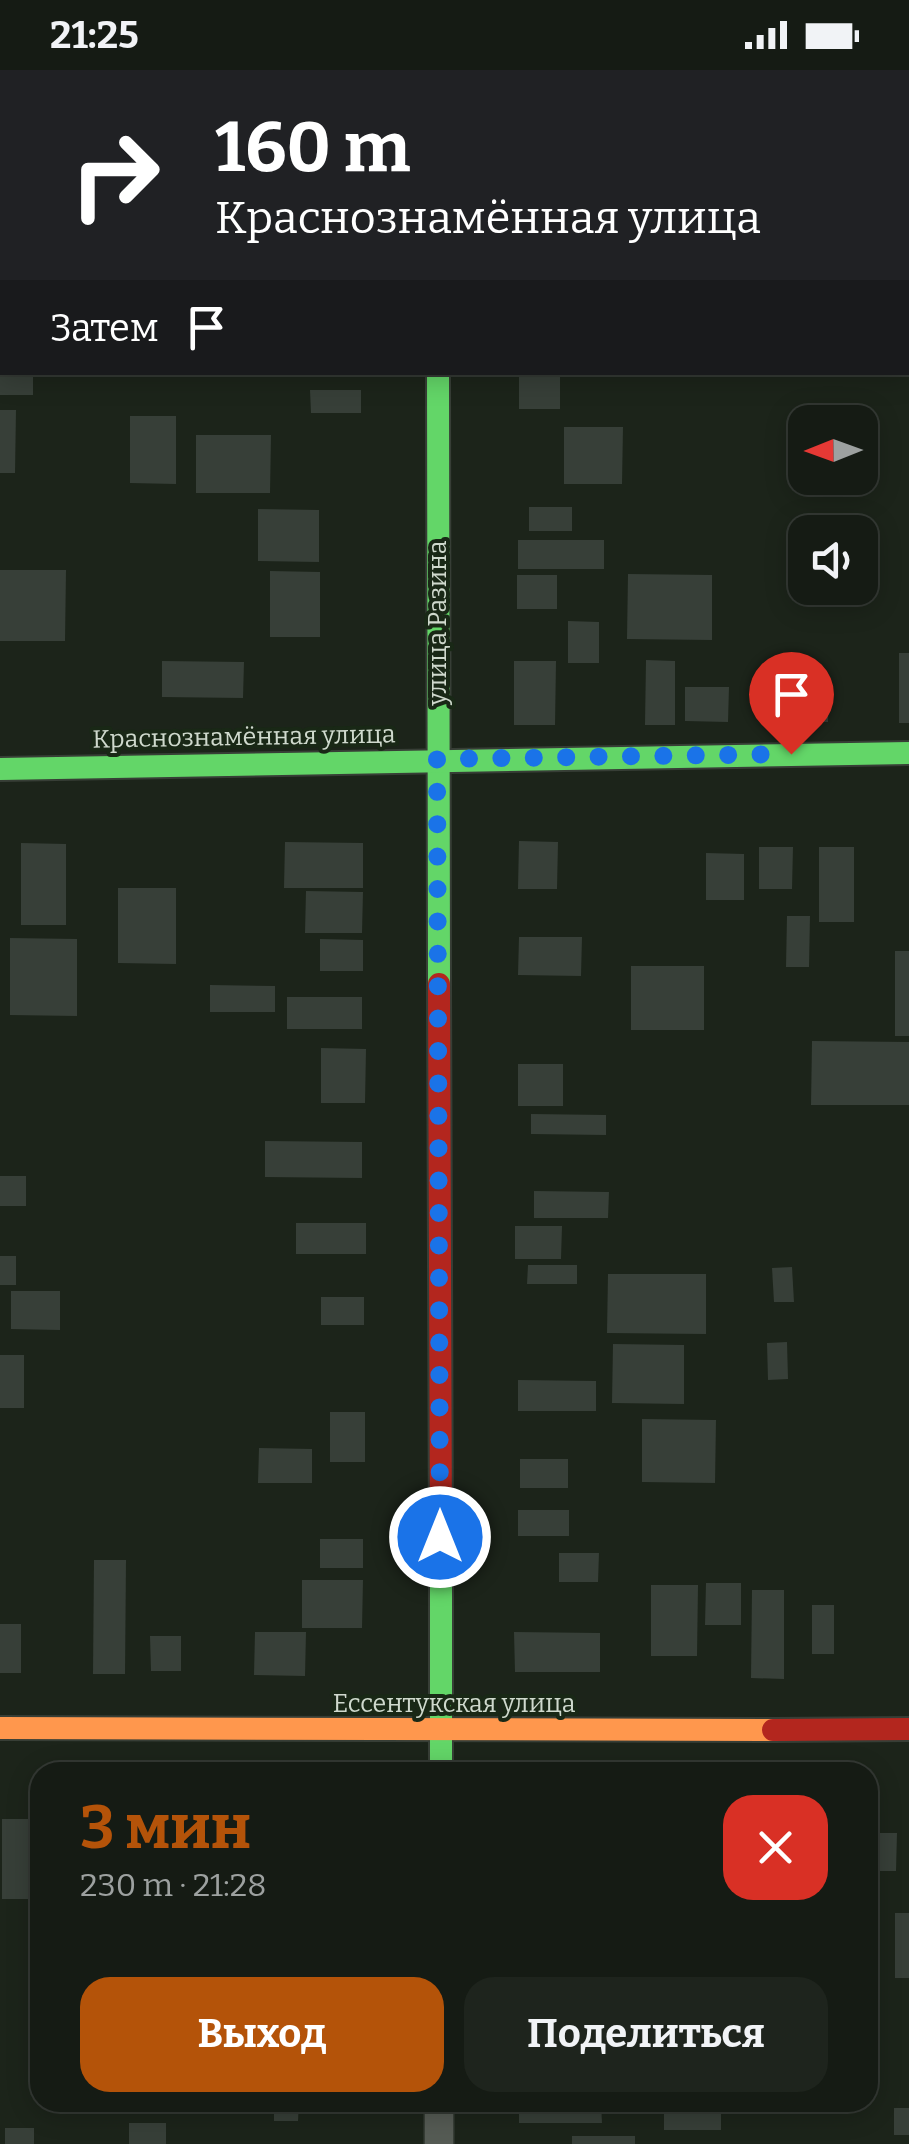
<!DOCTYPE html>
<html lang="ru">
<head>
<meta charset="utf-8">
<style>
	:root { --surface:#151b14; --page:#1e241d; --text:#f1f3f6; --muted:#9da1a0; --line:#343934; --accent:#b45309 }
	body { margin:0; font-family:Bitter,serif; background:var(--page); color:var(--text); height:100vh; display:flex; flex-direction:column; font-size:38px; white-space:nowrap }
	* { box-sizing:border-box; margin:0 }
	p { font-size:32px; color:var(--muted) }
	.icon { flex:none; width:55px; height:55px; fill:none; stroke:currentColor; stroke-width:2; stroke-linecap:round; stroke-linejoin:round }
	.map { position:relative; flex:1; overflow:hidden }
	.drawer { position:absolute; left:30px; top:1692px; width:848px; height:350px; display:flex; flex-direction:column; background:var(--surface); border-radius:30px; box-shadow:0 5px 25px #0003,0 0 0 2px var(--line) }
	.drawer>* { flex:none }
	.banner { position:absolute; left:0px; top:0px; width:910px; height:305px; box-shadow:0 5px 25px #0003,0 0 0 2px var(--line); background:#202124; color:#fff; overflow:hidden }
	.needle { width:65px; rotate:269deg }
	.controls { position:absolute; left:788px; top:335px; display:grid; gap:20px }
	.controls a { display:grid; place-items:center; width:90px; height:90px; border-radius:20px; background:var(--surface); box-shadow:0 5px 25px #0003,0 0 0 2px var(--line); font-size:50px }
	.pin { position:absolute; display:grid; place-items:center; width:85px; height:85px; color:#fff; margin:-102px -42px; border-radius:50% 50% 50% 0; rotate:-45deg; box-shadow:0 0 10px #0007 }
	.pin .icon { rotate:45deg }
	.me { position:absolute; width:110px; margin:-55px; rotate:0deg; stroke-linejoin:round; filter:drop-shadow(0 0 8px #0008) }
	.turn { display:flex; align-items:center; gap:35px; height:210px; padding:0 50px; font-size:45px }
	.turn .icon { width:130px; height:130px; stroke-width:2.5 }
	.turn b { display:block; font-size:70px; line-height:85px }
	.then { display:flex; align-items:center; height:95px; padding:0 50px; background:#0003; gap:20px; font-size:38px }
	.round { display:grid; place-items:center; flex:none; width:105px; height:105px; border-radius:30px; background:var(--page) }
	.summary { display:flex; align-items:center; justify-content:space-between; height:170px; padding:0 50px }
	h1 { font-size:60px; font-weight:700; line-height:75px; color:var(--accent) }
	.primary-button { display:flex; gap:20px; margin-top:auto; padding:20px 50px }
	.primary-button a { flex:1; height:115px; border-radius:30px; background:var(--accent); color:#fff; font-size:40px; font-weight:700; line-height:115px; text-align:center }
	.primary-button a+a { background:var(--page); color:var(--text) }
	.status { display:flex; justify-content:space-between; align-items:center; height:70px; padding:0 50px; background:var(--surface); direction:ltr }
	.status svg { height:28px; fill:currentColor }
	.map>svg:first-child { display:block }
</style>
</head>
<body>
<div class="status"><b>21:25</b><svg viewBox="0 0 49 12"><path d="M0 12V9h3v3zM5 12V6h3v6zM10 12V3h3v9zM15 12V0h3v12zM26 1h20v11H26zM47 4h2v5h-2z"/></svg></div>
<div class="map">
<svg width="909" height="2074" viewBox="0 0 909 2074">
	<rect width="100%" height="100%" fill="#1c241a"/>
	<!-- building -->
	<g fill="#373f38">
		<rect x="0" y="302" width="33" height="23"/>
		<rect x="309" y="302" width="58" height="4"/>
		<rect x="519" y="302" width="41" height="37"/>
		<polygon points="310,320 361,320 361,343 311,343"/>
		<polygon points="0,340 16,340 15,403 0,403"/>
		<polygon points="130,346 176,346 176,414 130,413"/>
		<polygon points="564,357 623,357 622,414 564,414"/>
		<polygon points="196,365 271,365 270,423 196,423"/>
		<rect x="529" y="437" width="43" height="24"/>
		<polygon points="258,439 319,440 319,492 258,491"/>
		<rect x="518" y="470" width="86" height="29"/>
		<polygon points="0,500 66,500 65,571 0,571"/>
		<polygon points="270,501 320,502 320,567 270,567"/>
		<polygon points="628,504 712,505 712,570 627,569"/>
		<rect x="517" y="505" width="40" height="34"/>
		<polygon points="568,551 599,552 599,593 568,593"/>
		<rect x="899" y="583" width="10" height="70"/>
		<polygon points="646,590 675,591 675,655 645,655"/>
		<polygon points="162,591 244,592 243,628 162,627"/>
		<polygon points="514,591 556,591 555,655 514,655"/>
		<polygon points="799,611 829,611 828,652 799,652"/>
		<polygon points="685,617 729,617 728,652 685,651"/>
		<polygon points="519,771 558,772 557,819 518,819"/>
		<polygon points="285,772 363,773 363,818 284,818"/>
		<polygon points="21,773 66,774 66,855 21,855"/>
		<polygon points="759,777 793,777 792,819 759,819"/>
		<rect x="819" y="777" width="35" height="75"/>
		<polygon points="706,783 744,784 744,830 706,830"/>
		<polygon points="118,818 176,818 176,894 118,893"/>
		<polygon points="306,821 363,822 362,863 305,863"/>
		<polygon points="787,846 810,846 809,897 786,897"/>
		<polygon points="519,867 582,867 581,906 518,905"/>
		<polygon points="10,868 77,869 77,946 10,945"/>
		<polygon points="320,869 363,870 363,901 320,901"/>
		<rect x="895" y="881" width="14" height="85"/>
		<rect x="631" y="896" width="73" height="64"/>
		<polygon points="210,915 275,916 275,942 210,942"/>
		<rect x="287" y="927" width="75" height="32"/>
		<polygon points="812,971 909,972 909,1035 811,1035"/>
		<polygon points="321,978 366,979 365,1033 321,1033"/>
		<rect x="518" y="994" width="45" height="42"/>
		<polygon points="531,1044 606,1045 606,1065 531,1064"/>
		<polygon points="265,1071 362,1072 362,1108 265,1107"/>
		<rect x="0" y="1106" width="26" height="30"/>
		<polygon points="534,1121 609,1122 608,1148 534,1148"/>
		<rect x="296" y="1153" width="70" height="31"/>
		<polygon points="515,1156 562,1156 561,1189 515,1189"/>
		<rect x="0" y="1186" width="16" height="29"/>
		<polygon points="528,1195 577,1195 577,1214 527,1214"/>
		<polygon points="792,1197 794,1232 774,1232 772,1198"/>
		<polygon points="608,1204 706,1204 706,1264 607,1263"/>
		<polygon points="11,1221 60,1221 60,1260 11,1259"/>
		<rect x="321" y="1227" width="43" height="28"/>
		<polygon points="787,1272 788,1309 768,1310 767,1273"/>
		<polygon points="613,1274 684,1275 684,1334 612,1333"/>
		<rect x="0" y="1285" width="24" height="53"/>
		<polygon points="518,1310 596,1311 596,1341 518,1341"/>
		<rect x="330" y="1342" width="35" height="50"/>
		<polygon points="642,1349 716,1350 715,1413 642,1412"/>
		<polygon points="259,1378 312,1379 312,1413 258,1413"/>
		<rect x="520" y="1389" width="48" height="29"/>
		<rect x="518" y="1440" width="51" height="26"/>
		<rect x="320" y="1469" width="43" height="29"/>
		<polygon points="559,1483 599,1483 598,1512 559,1512"/>
		<polygon points="94,1490 126,1490 125,1604 93,1604"/>
		<polygon points="302,1510 363,1510 362,1558 302,1558"/>
		<polygon points="706,1513 741,1513 741,1555 705,1555"/>
		<polygon points="651,1515 698,1515 697,1586 651,1586"/>
		<polygon points="752,1520 784,1520 784,1609 751,1608"/>
		<rect x="812" y="1535" width="22" height="49"/>
		<rect x="0" y="1554" width="21" height="49"/>
		<polygon points="255,1562 306,1562 305,1606 254,1605"/>
		<polygon points="514,1562 600,1563 600,1602 515,1602"/>
		<polygon points="150,1566 181,1566 181,1601 151,1601"/>
		<rect x="2" y="1749" width="38" height="80"/>
		<polygon points="868,1763 897,1763 896,1801 868,1801"/>
		<rect x="868" y="1843" width="12" height="66"/>
		<rect x="895" y="1843" width="14" height="65"/>
		<polygon points="274,2032 299,2032 298,2051 274,2051"/>
		<polygon points="519,2032 601,2033 602,2053 519,2053"/>
		<rect x="664" y="2032" width="57" height="28"/>
		<rect x="894" y="2038" width="15" height="27"/>
		<rect x="129" y="2053" width="37" height="21"/>
		<rect x="5" y="2058" width="29" height="16"/>
		<rect x="572" y="2066" width="63" height="8"/>
	</g>
	<g fill="none" stroke-linecap="round" stroke-linejoin="round">
		<!-- street casing -->
		<g stroke="#373e36" stroke-width="31">
			<g id="street">
				<polyline points="439,2 439,0"/>
				<polyline points="439,2074 439,2032"/>
			</g>
		</g>
		<!-- fast casing -->
		<g stroke="#373e36" stroke-width="26">
			<g id="fast">
				<polyline points="438,302 439,914"/>
				<polyline points="0,699 909,683"/>
				<polyline points="441,1478 441,1702"/>
			</g>
		</g>
		<!-- slow casing -->
		<g stroke="#373e36" stroke-width="26">
			<polyline id="slow" points="0,1658 773,1660"/>
		</g>
		<!-- jam casing -->
		<g stroke="#373e36" stroke-width="26">
			<g id="jam">
				<polyline points="439,914 441,1478"/>
				<polyline points="773,1660 909,1659"/>
			</g>
		</g>
		<!-- street -->
		<use href="#street" stroke="#555b54" stroke-width="28"/>
		<!-- fast -->
		<use href="#fast" stroke="#63d668" stroke-width="22"/>
		<!-- slow -->
		<use href="#slow" stroke="#ff974d" stroke-width="22"/>
		<!-- jam -->
		<use href="#jam" stroke="#b3261e" stroke-width="22"/>
	</g>
	<g fill="none" stroke-linecap="round" stroke-linejoin="round">
		<!-- route -->
		<polyline stroke="#1a73e8" stroke-width="18" stroke-dasharray="0 32.4" points="440,1467 437,689 791,684"/>
	</g>
	<g text-anchor="middle" stroke-width="8" stroke-linejoin="round" paint-order="stroke">
		<!-- street labels -->
		<g font-size="25" fill="#cfd9cd" stroke="#192816">
			<text transform="translate(437 553) rotate(-90)" y="9">улица Разина</text>
			<text transform="translate(244 666) rotate(-1)" y="9">Краснознамённая улица</text>
			<text x="454" y="1642">Ессентукская улица</text>
		</g>
	</g>
</svg>
<div class="controls">
<a><svg class="needle" viewBox="-14 -14 28 28"><path d="M0-13l5 13h-10z" fill="#e53935"/><path d="M0 13l5-13h-10z" fill="#9da1a0"/></svg></a>
<a><svg class="icon" aria-label="sound" viewBox="0 0 24 24"><path d="M4 9h4l5-4v14l-5-4H4zM17 9q2 3 0 6"/></svg></a>
</div>
<div class="pin" style="left:791px;top:684px;background:#d93025"><svg class="icon" aria-label="arrive" viewBox="0 0 24 24"><path d="M6 21V4h12l-3 4 3 4H6"/></svg></div>
<svg class="me" style="left:440px;top:1467px" viewBox="-20 -20 40 40"><circle r="17" fill="#1a73e8" stroke="#fff" stroke-width="3"/><path d="M0-11L8 9 0 5-8 9z" fill="#fff"/></svg>
<div class="banner">
<div class="turn"><svg class="icon" aria-label="right" viewBox="0 0 24 24"><path d="M7 20v-9h11M14 6l5 5-5 5"/></svg><div><b>160 m</b>Краснознамённая улица</div></div>
<div class="then">Затем<svg class="icon" aria-label="arrive" viewBox="0 0 24 24"><path d="M6 21V4h12l-3 4 3 4H6"/></svg></div>
</div>
<section class="drawer">
<div class="summary"><div><h1>3 мин</h1><p>230 m · 21:28</p></div><a class="round" style="background:#d93025;color:#fff"><svg class="icon" aria-label="close" viewBox="0 0 24 24"><path d="M6 6l12 12M18 6L6 18"/></svg></a></div>
<div class="primary-button"><a>Выход</a><a>Поделиться</a></div>
</section>
</div>
</body>
</html>
